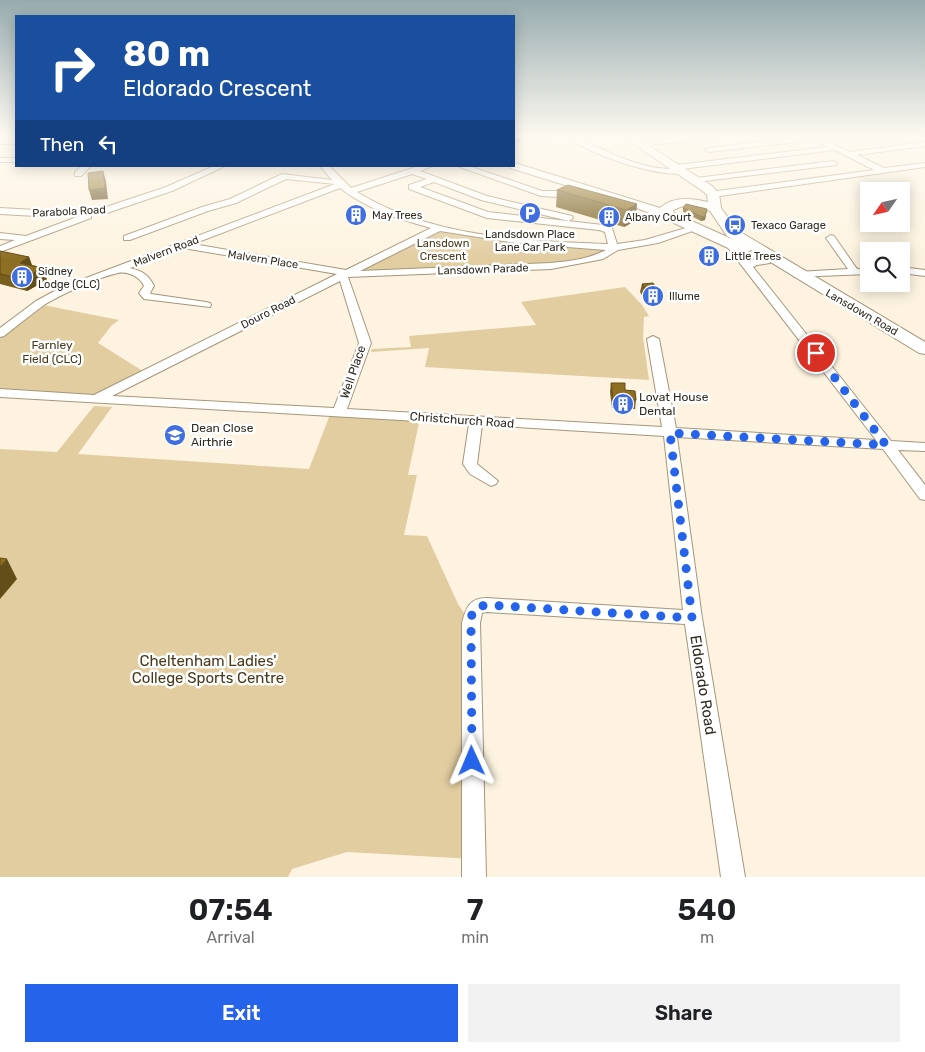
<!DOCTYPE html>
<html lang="en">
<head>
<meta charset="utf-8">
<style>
	:root { --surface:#fff; --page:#f2f2f2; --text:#202124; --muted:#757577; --accent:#2563eb }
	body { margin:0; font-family:Rubik,sans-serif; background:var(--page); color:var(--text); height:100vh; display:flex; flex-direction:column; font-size:19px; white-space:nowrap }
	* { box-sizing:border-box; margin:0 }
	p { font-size:16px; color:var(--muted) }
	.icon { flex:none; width:28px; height:28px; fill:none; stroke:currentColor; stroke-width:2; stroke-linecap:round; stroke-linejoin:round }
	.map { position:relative; height:877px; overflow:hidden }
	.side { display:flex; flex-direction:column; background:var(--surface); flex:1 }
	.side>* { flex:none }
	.top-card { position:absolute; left:15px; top:15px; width:500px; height:152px; border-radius:0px; box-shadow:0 2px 12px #0003; background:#1a4fa0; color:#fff; overflow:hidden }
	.needle { width:32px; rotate:236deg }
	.buttons { position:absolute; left:860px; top:182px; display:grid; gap:10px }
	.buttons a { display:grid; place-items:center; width:50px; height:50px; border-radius:0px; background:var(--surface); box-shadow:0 2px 12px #0003; font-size:25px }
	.pin { position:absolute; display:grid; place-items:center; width:42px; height:42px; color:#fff; margin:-21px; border:2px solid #fff; border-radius:50%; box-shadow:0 1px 5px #0007 }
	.me { position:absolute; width:55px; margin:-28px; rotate:359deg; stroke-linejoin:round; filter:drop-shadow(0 0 4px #0008) }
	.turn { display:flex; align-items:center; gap:18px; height:105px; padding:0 25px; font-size:22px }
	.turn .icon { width:65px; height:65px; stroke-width:2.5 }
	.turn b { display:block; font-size:35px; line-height:42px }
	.then { display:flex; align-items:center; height:48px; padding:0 25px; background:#0003; gap:10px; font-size:19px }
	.eta { display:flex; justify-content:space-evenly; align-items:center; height:85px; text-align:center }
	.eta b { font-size:30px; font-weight:600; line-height:35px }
	.action { display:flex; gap:10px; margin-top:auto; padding:10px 25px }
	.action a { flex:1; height:58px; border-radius:0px; background:var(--accent); color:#fff; font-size:20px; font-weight:600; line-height:58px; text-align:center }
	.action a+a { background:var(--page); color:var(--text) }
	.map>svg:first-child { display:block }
</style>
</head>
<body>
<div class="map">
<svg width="925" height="877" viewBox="0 0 925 877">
	<rect width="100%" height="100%" fill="#fdf3e0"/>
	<!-- green -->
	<g fill="#e2cda1">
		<polygon points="440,227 505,239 613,246 608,254 533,268 354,274"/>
		<polygon points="625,287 642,305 649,316 644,317 643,337 649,380 425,367 429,348 371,352 372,349 411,347 409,336 536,325 521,302"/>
		<polygon points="38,304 119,320 111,326 98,343 146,373 96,398 0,393 0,334"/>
		<polygon points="94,406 112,407 78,454 309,469 331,412 420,418 408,475 417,475 404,535 427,536 458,604 471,623 474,859 347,852 292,869 288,877 0,877 0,449 57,452"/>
	</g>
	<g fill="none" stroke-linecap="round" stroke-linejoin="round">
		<!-- minor casing -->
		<g stroke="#a59679" stroke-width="2">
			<g id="minor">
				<path d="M 566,136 L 576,136 C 606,151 640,170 675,169 L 673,167 L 677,165 L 827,147 L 807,136 L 817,136 L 849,152 L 925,142 L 925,146 L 857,155 L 884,168 L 925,163 L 925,167 L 713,197 L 709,194 L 710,192 L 874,170 L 835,150 L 682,169 L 686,171 L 685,173 C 657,178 588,154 566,136 Z"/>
				<polygon points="697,136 721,136 717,138 640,146 636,144 640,142"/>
				<polygon points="795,138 799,140 798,142 709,152 705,150 709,148"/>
				<rect x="0" y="140" width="16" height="4"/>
				<rect x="0" y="158" width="16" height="4"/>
				<polygon points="833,161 837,163 836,165 696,182 692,180 696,178"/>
				<polygon points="82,166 91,166 81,176 75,176 75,172"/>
				<polygon points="214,166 225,166 172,191 107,213 91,214 91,218 0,252 0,246 15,240 0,239 0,233 26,236 85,214 36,216 0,214 0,208 36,210 103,208 166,187"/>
				<path d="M 320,166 L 329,166 L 351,188 L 419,166 L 432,166 L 420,171 L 487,196 L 572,216 L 573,218 L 569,221 L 481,200 L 434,182 L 420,187 L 488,212 L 603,225 L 612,228 L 617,244 L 645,240 L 696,225 L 701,228 L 658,243 L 618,250 L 603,259 L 551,269 L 348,277 L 371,343 L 347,409 L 662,427 L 647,339 L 653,336 L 659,339 L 676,428 L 876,440 L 725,244 L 725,240 L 731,240 L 749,262 L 755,259 L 770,259 L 770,263 L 757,265 L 753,267 L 891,441 L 925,443 L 925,451 L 898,450 L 925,485 L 925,500 L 920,499 L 883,449 L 677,437 L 702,618 L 745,877 L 721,877 L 685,624 L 487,612 L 482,613 L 480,623 L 486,877 L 462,877 L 462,623 C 466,608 469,598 487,598 L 683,610 L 664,436 L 482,425 L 477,464 L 498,481 L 496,484 L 491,486 L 470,474 L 463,464 L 469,424 L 0,397 L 0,389 L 94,395 L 337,274 L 183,248 L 130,268 C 142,271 149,275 154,286 L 150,293 L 151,294 L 206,302 L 210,303 L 211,305 L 210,307 L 144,299 L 139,293 L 144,286 C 140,277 128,271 118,273 C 99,277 60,295 44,305 C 30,315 17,326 4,336 L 0,337 L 0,328 L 36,301 L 62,287 L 335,184 L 286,179 L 236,203 L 208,211 L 130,240 L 124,240 L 124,236 L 202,207 L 230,199 L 282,174 L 332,180 ZM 412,174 L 427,179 L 409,185 L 409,189 L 487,218 L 599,230 L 605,232 L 608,244 C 524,241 430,237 357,192 ZM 340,188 C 367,209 398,219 431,228 L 346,270 L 193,244 ZM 440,231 L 516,243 L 606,250 C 589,259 570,261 551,263 L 360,271 ZM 340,281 L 359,343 L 334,408 L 112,396 Z"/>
				<polygon points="457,166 469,166 542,191 557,191 573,187 577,189 557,197 541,196"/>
				<polygon points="831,235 834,236 857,269 869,268 869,274 794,277 793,275 798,272 848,269 826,238"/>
				<polygon points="901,267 925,270 925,276 901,273"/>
			</g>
		</g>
		<!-- highway casing -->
		<g stroke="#a59679" stroke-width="2">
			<path id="highway" d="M 622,136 L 634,136 L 712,186 L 719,194 L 721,208 L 737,230 L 925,342 L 925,354 L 919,353 L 751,250 L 744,254 L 739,253 L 663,218 L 626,204 L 510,168 L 509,166 L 514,166 L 514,163 L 518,164 L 660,208 C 673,196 692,198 708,202 L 707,195 L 704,192 ZM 683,206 L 697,207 L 710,211 L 727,236 L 734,240 L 674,213 L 673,210 Z"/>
		</g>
		<!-- minor -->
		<use href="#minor" fill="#fff" fill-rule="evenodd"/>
		<!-- highway -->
		<use href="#highway" fill="#fff" fill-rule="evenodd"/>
	</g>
	<!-- wall -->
	<g fill="#795f1e">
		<polygon points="514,136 551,136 551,139 529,140"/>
		<polygon points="557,190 637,204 635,221 624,227 556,207"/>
		<polygon points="683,208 707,209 705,220 701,221 683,212"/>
		<polygon points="0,251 29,257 32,265 43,268 47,280 27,291 0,284"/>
		<polygon points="642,284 658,291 656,300 645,300 640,292"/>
		<polygon points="611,383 625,390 636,400 635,409 612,408 610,392"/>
	</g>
	<!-- shaded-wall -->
	<g fill="#634d18">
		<polygon points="514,136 526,136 525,139 514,144"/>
		<polygon points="103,171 106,181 108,199 92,200 89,190"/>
		<polygon points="637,204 635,221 624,227 626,210"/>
		<polygon points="707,209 705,220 701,221 702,217"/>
		<polygon points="29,257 33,269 20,263"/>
		<polygon points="43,268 47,280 27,291 23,279"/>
		<polygon points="7,559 17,579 0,599 0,567"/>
	</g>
	<!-- building -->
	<g fill="#8d6e23" stroke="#634d18">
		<polygon points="103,171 105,188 89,190 88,173"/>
		<polygon points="568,185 637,204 626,210 557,190"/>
		<polygon points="686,204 707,209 705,216 702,217 683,208"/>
		<polygon points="0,251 29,257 20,263 43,268 23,279 0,274"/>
		<polygon points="653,283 658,291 647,292 642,284"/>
		<polygon points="611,383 625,383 625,390 635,391 636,400 613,399"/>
		<polygon points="0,558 7,559 0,567"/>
	</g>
	<!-- sky -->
	<linearGradient id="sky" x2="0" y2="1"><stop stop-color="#97abae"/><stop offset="0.53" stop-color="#fefaf1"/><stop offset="1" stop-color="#fefaf1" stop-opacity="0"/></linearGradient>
	<rect width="925" height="259" fill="url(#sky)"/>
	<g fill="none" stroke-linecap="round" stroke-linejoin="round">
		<!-- route -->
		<polyline stroke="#2563eb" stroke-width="9" stroke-dasharray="0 16.2" points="472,761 471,623 472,613 477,607 487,605 692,618 670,433 886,445 816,353"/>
	</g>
	<!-- icons -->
	<defs>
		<g id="parking-disc" transform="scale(1.125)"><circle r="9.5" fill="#416edf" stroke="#fff"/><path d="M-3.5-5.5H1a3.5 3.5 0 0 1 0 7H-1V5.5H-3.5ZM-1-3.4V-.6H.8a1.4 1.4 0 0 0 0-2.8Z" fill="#fff"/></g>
		<g id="building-disc" transform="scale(1.125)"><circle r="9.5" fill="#416edf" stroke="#fff"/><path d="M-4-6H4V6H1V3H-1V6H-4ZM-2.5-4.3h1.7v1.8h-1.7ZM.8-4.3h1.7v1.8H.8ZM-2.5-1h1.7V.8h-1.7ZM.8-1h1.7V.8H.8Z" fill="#fff"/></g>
		<g id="bus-disc" transform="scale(1.125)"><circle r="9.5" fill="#416edf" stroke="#fff"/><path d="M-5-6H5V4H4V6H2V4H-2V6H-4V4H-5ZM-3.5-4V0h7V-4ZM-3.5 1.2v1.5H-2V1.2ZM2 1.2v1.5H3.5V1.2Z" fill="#fff"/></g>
		<g id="school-disc" transform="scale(1.125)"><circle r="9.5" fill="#416edf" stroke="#fff"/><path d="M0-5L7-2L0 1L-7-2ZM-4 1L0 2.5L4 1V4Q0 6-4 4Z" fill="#fff"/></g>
	</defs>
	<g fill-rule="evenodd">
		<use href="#parking-disc" x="530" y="213"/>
		<use href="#building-disc" x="356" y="215"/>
		<use href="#building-disc" x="609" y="217"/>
		<use href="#bus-disc" x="735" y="225"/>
		<use href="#building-disc" x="709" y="256"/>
		<use href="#building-disc" x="22" y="277"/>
		<use href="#building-disc" x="653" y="296"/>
		<use href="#building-disc" x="623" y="404"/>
		<use href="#school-disc" x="175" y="435"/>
	</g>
	<g text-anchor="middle" stroke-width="5" stroke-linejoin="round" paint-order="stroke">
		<!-- far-street labels -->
		<g font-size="11" fill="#312b1f" stroke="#fff">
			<text transform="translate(69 211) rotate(-3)" y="4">Parabola Road</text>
			<text transform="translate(166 251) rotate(-21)" y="4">Malvern Road</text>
			<text transform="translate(263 259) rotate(9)" y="4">Malvern Place</text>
			<text transform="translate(483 269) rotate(-2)" y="4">Lansdown Parade</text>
			<text transform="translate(268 312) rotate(-27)" y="4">Douro Road</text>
			<text transform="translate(862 312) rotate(30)" y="4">Lansdown Road</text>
		</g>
		<!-- far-poi labels -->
		<g font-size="11" fill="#312b1f" stroke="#fff" text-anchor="start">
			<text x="372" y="219">May Trees</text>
			<text x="625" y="221">Albany Court</text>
			<text x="751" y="229">Texaco Garage</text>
			<text x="530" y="238" text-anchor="middle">Landsdown Place<tspan x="530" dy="13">Lane Car Park</tspan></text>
			<text x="725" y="260">Little Trees</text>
			<text x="38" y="275">Sidney<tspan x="38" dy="13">Lodge (CLC)</tspan></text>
			<text x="669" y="300">Illume</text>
		</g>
		<!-- far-park labels -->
		<g font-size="11" fill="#48391a" stroke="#fff">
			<text x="443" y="247">Lansdown<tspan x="443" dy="13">Crescent</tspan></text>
		</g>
		<!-- park labels -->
		<g font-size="12" fill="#48391a" stroke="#fff">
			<text x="52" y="349">Farnley<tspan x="52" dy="14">Field (CLC)</tspan></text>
		</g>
		<!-- street labels -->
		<g font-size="12" fill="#312b1f" stroke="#fff">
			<text transform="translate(353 372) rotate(-71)" y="4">Well Place</text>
			<text transform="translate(462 420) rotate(4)" y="4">Christchurch Road</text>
		</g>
		<!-- poi labels -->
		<g font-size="12" fill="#312b1f" stroke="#fff" text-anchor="start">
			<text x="639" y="401">Lovat House<tspan x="639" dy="14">Dental</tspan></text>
			<text x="191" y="432">Dean Close<tspan x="191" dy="14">Airthrie</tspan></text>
		</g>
		<!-- near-park labels -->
		<g font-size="15" fill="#48391a" stroke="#fff">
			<text x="208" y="666">Cheltenham Ladies'<tspan x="208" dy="17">College Sports Centre</tspan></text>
		</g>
		<!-- near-street labels -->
		<g font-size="15" fill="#312b1f" stroke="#fff">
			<text transform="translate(703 685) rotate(81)" y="5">Eldorado Road</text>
		</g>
	</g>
</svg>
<div class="buttons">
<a><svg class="needle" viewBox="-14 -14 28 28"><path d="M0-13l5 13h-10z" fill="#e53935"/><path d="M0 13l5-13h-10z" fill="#757577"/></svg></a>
<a><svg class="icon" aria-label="search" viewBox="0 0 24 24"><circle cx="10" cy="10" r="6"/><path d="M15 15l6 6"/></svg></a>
</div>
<div class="pin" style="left:816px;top:353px;background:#d93025"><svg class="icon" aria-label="arrive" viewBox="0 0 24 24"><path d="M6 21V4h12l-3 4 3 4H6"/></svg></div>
<svg class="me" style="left:472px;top:761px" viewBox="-20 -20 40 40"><path d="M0-17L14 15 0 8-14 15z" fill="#2563eb" stroke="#fff" stroke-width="4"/></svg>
<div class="top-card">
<div class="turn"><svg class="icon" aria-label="right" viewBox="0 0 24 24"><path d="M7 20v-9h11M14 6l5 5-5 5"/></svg><div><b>80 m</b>Eldorado Crescent</div></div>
<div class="then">Then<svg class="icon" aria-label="left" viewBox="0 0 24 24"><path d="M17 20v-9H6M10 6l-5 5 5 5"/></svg></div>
</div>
</div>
<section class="side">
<div class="eta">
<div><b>07:54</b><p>Arrival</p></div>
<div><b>7</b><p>min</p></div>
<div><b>540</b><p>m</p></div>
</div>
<div class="action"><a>Exit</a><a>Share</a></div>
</section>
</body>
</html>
